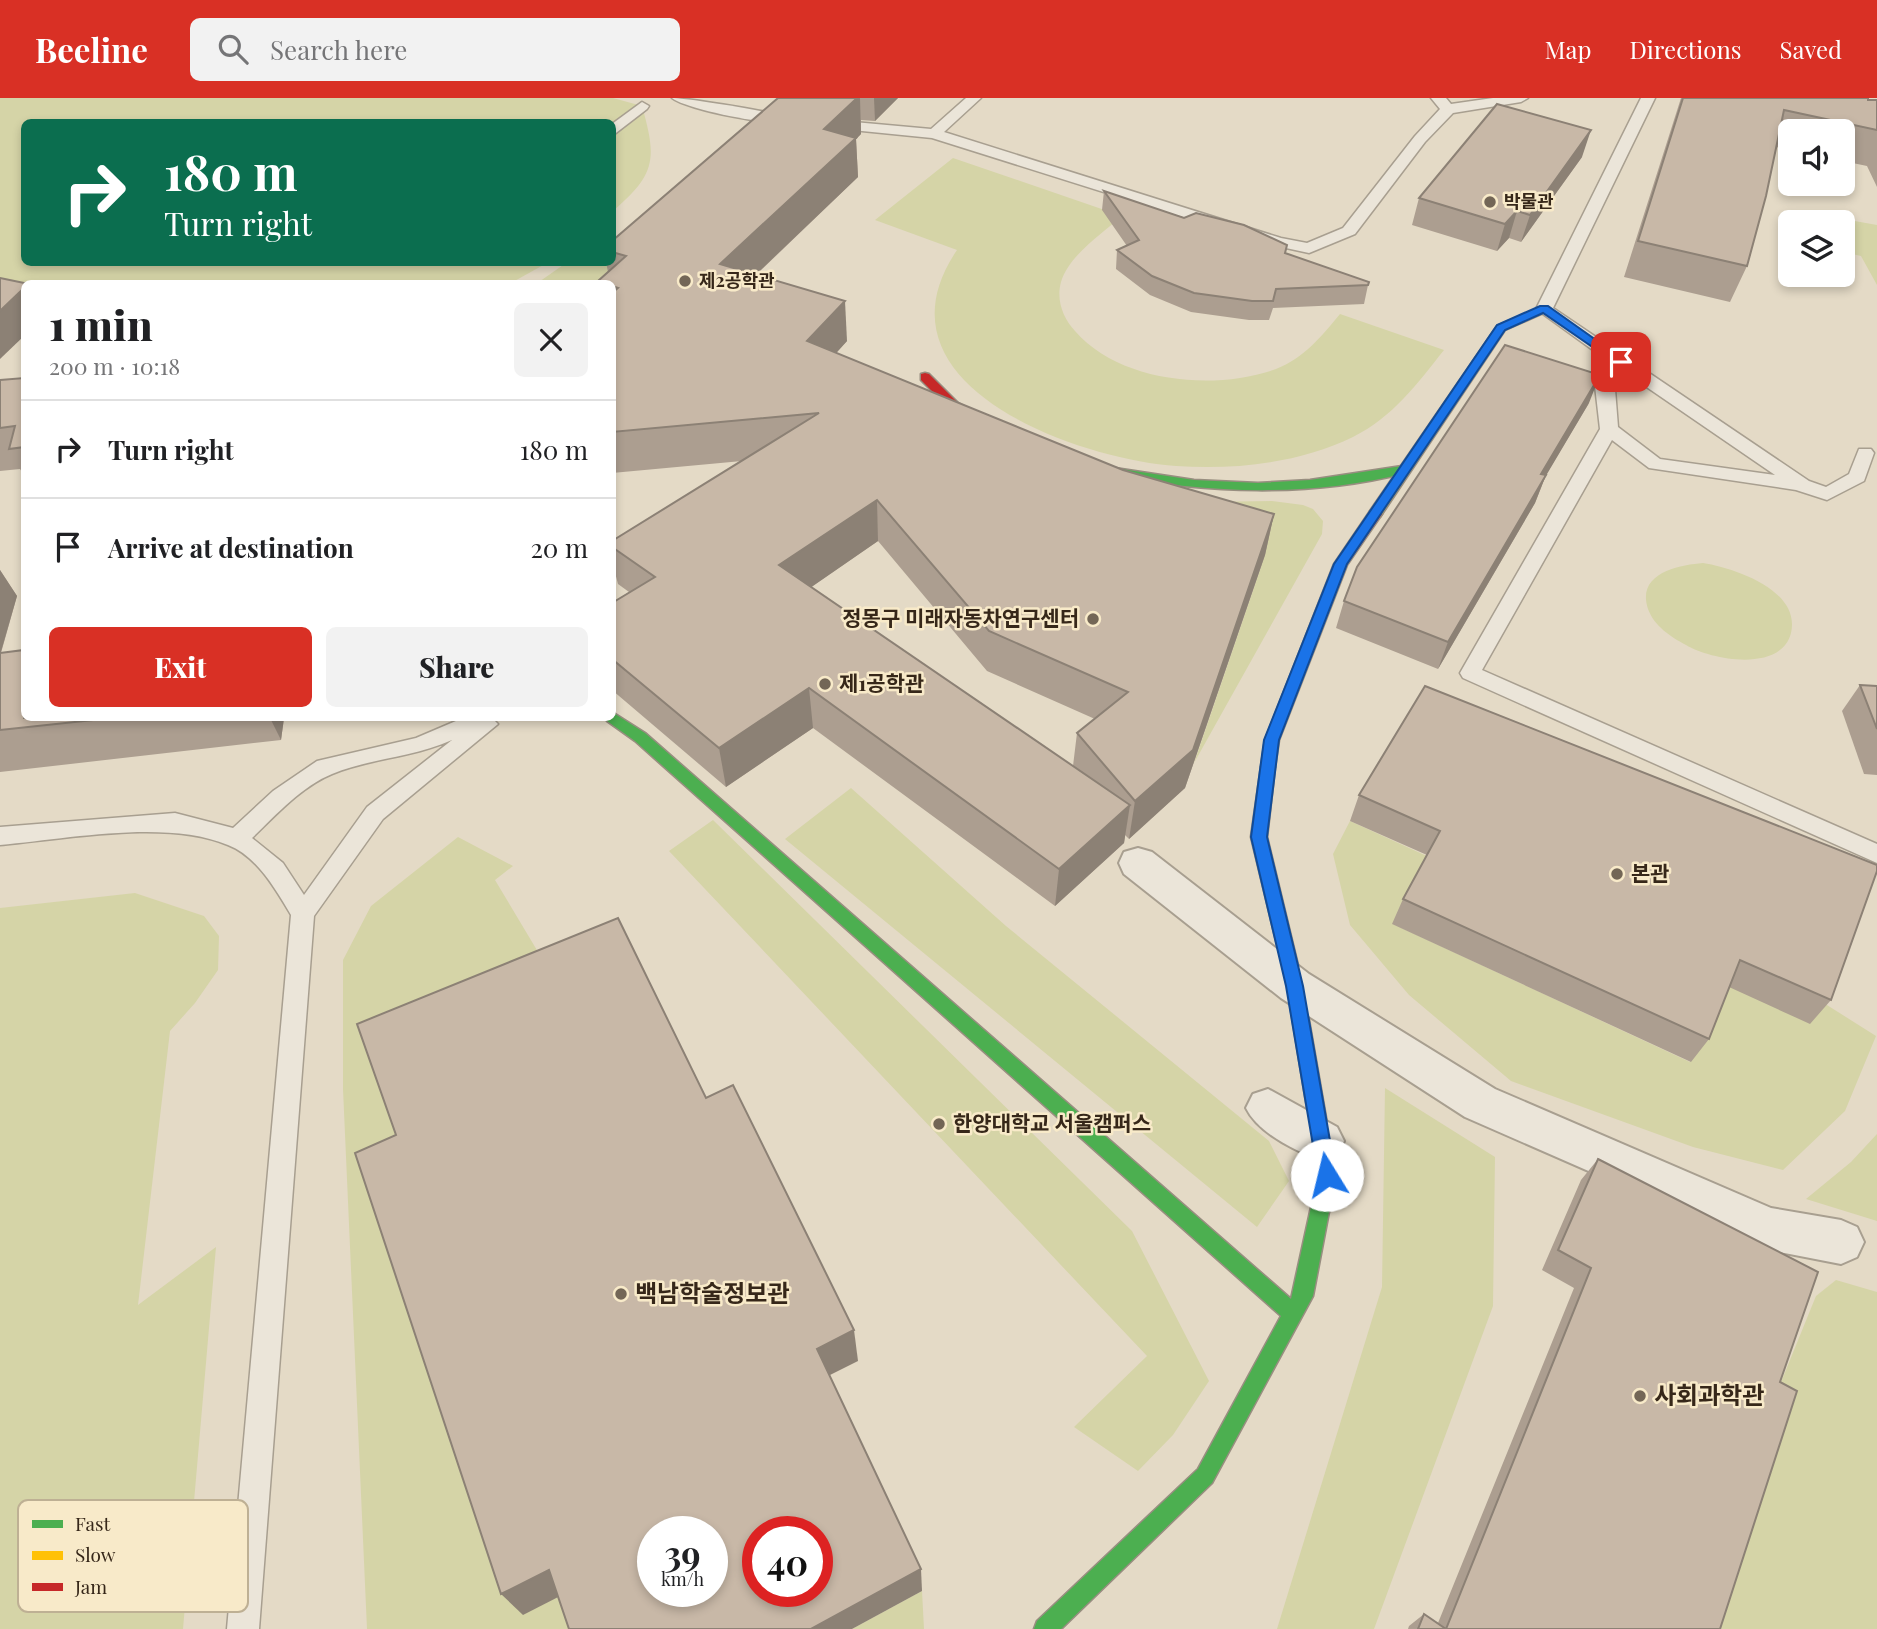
<!DOCTYPE html>
<html lang="en">
<head>
<meta charset="utf-8">
<style>
	:root { --surface:#fff; --page:#f2f2f2; --text:#202124; --muted:#757577; --line:#e0e0e0; --accent:#d93025 }
	body { margin:0; font-family:"Playfair Display","Noto Sans KR",serif; background:var(--page); color:var(--text); height:100vh; display:flex; flex-direction:column; font-size:26px; white-space:nowrap }
	* { box-sizing:border-box; margin:0 }
	p { font-size:23px; color:var(--muted) }
	.icon { flex:none; width:38px; height:38px; fill:none; stroke:currentColor; stroke-width:2; stroke-linecap:round; stroke-linejoin:round }
	.map { position:relative; flex:1; overflow:hidden }
	.side { position:absolute; left:21px; top:182px; width:595px; height:441px; display:flex; flex-direction:column; background:var(--surface); border-radius:10px; box-shadow:0 4px 10px #0003 }
	.side>* { flex:none }
	.hud { position:absolute; left:21px; top:21px; width:595px; height:147px; border-radius:10px; box-shadow:0 4px 10px #0003; background:#0b6e4f; color:#fff; overflow:hidden }
	.fabs { position:absolute; left:1778px; top:21px; display:grid; gap:14px }
	.fabs a { display:grid; place-items:center; width:77px; height:77px; border-radius:10px; background:var(--surface); box-shadow:0 4px 10px #0003; font-size:35px }
	.speed { position:absolute; left:637px; top:1418px; display:flex; gap:14px; font-size:35px; font-weight:700; text-align:center }
	.speed>* { display:grid; place-content:center; width:91px; height:91px; border-radius:50%; background:var(--surface); box-shadow:0 4px 10px #0003; line-height:1 }
	.speed small { font-size:18px; font-weight:400 }
	.speed .limit { border:10px solid #d22; background:#fff; color:#111 }
	.pin { position:absolute; display:grid; place-items:center; width:60px; height:60px; color:#fff; margin:-30px; border-radius:14px; box-shadow:0 4px 10px #0006 }
	.me { position:absolute; width:77px; margin:-38px; rotate:351deg; stroke-linejoin:round; filter:drop-shadow(0 0 5px #0008) }
	.turn { display:flex; align-items:center; gap:24px; height:147px; padding:0 28px; font-size:32px }
	.turn .icon { width:91px; height:91px; stroke-width:2.5 }
	.turn b { display:block; font-size:49px; line-height:60px }
	.round { display:grid; place-items:center; flex:none; width:74px; height:74px; border-radius:10px; background:var(--page) }
	.overview { display:flex; align-items:center; justify-content:space-between; height:119px; padding:0 28px }
	h1 { font-size:42px; font-weight:800; line-height:52px }
	.cta { display:flex; gap:14px; margin-top:auto; padding:14px 28px }
	.cta a { flex:1; height:80px; border-radius:10px; background:var(--accent); color:#fff; font-size:28px; font-weight:800; line-height:80px; text-align:center }
	.cta a+a { background:var(--page); color:var(--text) }
	ul { padding:0; list-style:none }
	li { display:flex; align-items:center; gap:21px; height:98px; padding:0 28px; border-top:2px solid var(--line) }
	li div { flex:1 }
	li b { display:block; font-size:26px }
	li em { font-style:normal }
	header { display:flex; align-items:center; gap:42px; box-sizing:border-box; height:98px; padding:0 35px; background:var(--accent); color:#fff }
	header strong { font-size:33px }
	nav { display:flex; gap:38px; margin-inline-start:auto; font-size:24px }
	.search { width:490px; height:63px; background:var(--page); display:flex; align-items:center; gap:18px; box-sizing:border-box; padding:0 24px; border-radius:10px; color:var(--muted); font-size:26px }
	.map>svg:first-child { display:block }
</style>
</head>
<body>
<header>
<strong>Beeline</strong>
<div class="search"><svg class="icon" aria-label="search" viewBox="0 0 24 24"><circle cx="10" cy="10" r="6"/><path d="M15 15l6 6"/></svg>Search here</div>
<nav><a>Map</a><a>Directions</a><a>Saved</a></nav>
</header>
<div class="map">
<svg width="1877" height="1531" viewBox="0 0 1877 1531">
	<rect width="100%" height="100%" fill="#e4dac6"/>
	<!-- green -->
	<g fill="#d5d4a7">
		<path d="M 0,0 L 613,0 L 642,8 C 657,61 656,76 613,113 L 612,24 L 24,24 L 24,164 L 547,165 L 511,185 L 24,186 L 0,197 Z"/>
		<path d="M 953,60 L 1122,118 C 1102,136 1069,157 1061,184 C 1056,202 1063,220 1075,233 C 1120,285 1215,293 1276,271 C 1304,260 1321,239 1340,216 L 1444,252 C 1417,286 1393,319 1353,339 C 1300,365 1235,372 1176,368 C 1076,361 866,286 957,152 L 875,122 Z"/>
		<polygon points="1838,120 1877,127 1877,187 1861,158 1843,154 1843,124 1838,124"/>
		<polygon points="566,165 610,165 611,185 536,186"/>
		<polygon points="1272,403 1303,407 1313,411 1323,423 1322,436 1194,665 1261,469 1203,404"/>
		<path d="M 1703,465 C 1734,470 1801,492 1791,535 C 1781,575 1711,562 1686,547 C 1671,539 1654,528 1648,511 C 1636,475 1679,467 1703,465 Z"/>
		<polygon points="851,690 1006,828 1269,1043 1289,1083 1257,1129 785,741"/>
		<polygon points="713,722 1132,1133 1209,1283 1173,1337 1138,1373 1074,1329 1147,1258 669,753"/>
		<polygon points="1350,723 1429,759 1393,826 1690,964 1721,886 1819,902 1876,938 1845,1013 1783,1072 1693,1049 1511,983 1409,897 1350,827 1333,756"/>
		<polygon points="458,739 513,768 495,782 556,884 523,1516 568,1494 581,1531 367,1531 343,991 343,862 371,808"/>
		<polygon points="135,795 204,818 219,838 218,872 195,905 170,933 138,1207 216,1149 183,1531 0,1531 0,810"/>
		<polygon points="1385,990 1495,1059 1493,1208 1374,1531 1277,1531 1382,1189"/>
		<polygon points="1877,1036 1877,1123 1806,1101 1851,1064"/>
		<polygon points="1836,1182 1877,1194 1877,1531 1717,1531 1777,1294 1816,1198"/>
		<polygon points="922,1493 924,1531 852,1531"/>
	</g>
	<g fill="none" stroke-linecap="round" stroke-linejoin="round">
		<!-- lane casing -->
		<g stroke="#a89f90" stroke-width="3">
			<g id="lane">
				<path d="M 672,0 C 687,0 789,16 795,22 C 784,32 684,11 672,0 Z"/>
				<polygon points="966,0 981,0 944,34 1281,140 1307,145 1343,130 1415,38 1440,11 1431,0 1446,0 1451,6 1493,0 1528,0 1521,4 1453,15 1425,44 1355,136 1309,155 1272,147 932,40 832,30 825,26 832,22 931,31"/>
				<path d="M 1641,0 L 1655,0 L 1553,210 L 1809,383 L 1826,389 L 1849,376 L 1859,351 L 1871,351 L 1874,355 L 1864,383 L 1827,402 L 1796,392 L 1649,370 L 1612,342 L 1482,572 L 1877,746 L 1877,765 L 1463,580 L 1460,575 L 1600,331 L 1594,279 L 1597,255 L 1536,211 ZM 1613,266 L 1775,377 L 1660,361 L 1618,329 Z"/>
				<polygon points="642,4 649,8 647,11 612,38 612,26"/>
				<path d="M 463,620 L 492,620 L 498,626 L 383,721 L 314,818 L 259,1531 L 227,1531 L 291,817 C 276,792 257,758 228,747 C 166,721 67,741 0,747 L 0,729 L 175,715 L 233,730 L 273,693 L 317,663 L 416,640 ZM 452,642 L 367,709 L 304,797 L 283,765 L 252,740 C 275,718 302,688 332,676 C 370,660 412,660 452,642 Z"/>
			</g>
		</g>
		<!-- street casing -->
		<g stroke="#a89f90" stroke-width="4">
			<g id="street">
				<polygon points="1138,750 1152,754 1309,876 1495,991 1771,1110 1841,1122 1857,1129 1864,1144 1857,1159 1841,1166 1769,1152 1465,1019 1281,900 1124,776 1119,765 1124,754"/>
				<path d="M 1268,991 L 1337,1029 L 1344,1043 L 1337,1057 L 1322,1063 C 1296,1053 1258,1035 1246,1010 L 1253,996 Z"/>
			</g>
		</g>
		<!-- fast casing -->
		<g stroke="#988e80" stroke-width="3">
			<g id="fast">
				<path d="M 1402,368 L 1406,369 L 1406,375 C 1307,400 1207,395 1108,377 L 1102,373 L 1108,369 L 1194,382 L 1258,385 L 1310,382 Z"/>
				<polygon points="612,614 645,635 1291,1201 1318,1077 1287,888 1251,739 1261,669 1268,663 1275,669 1267,739 1303,888 1336,1077 1313,1198 1212,1385 1061,1531 1034,1531 1037,1523 1198,1371 1281,1218 635,643 607,623 605,620 612,620"/>
			</g>
		</g>
		<!-- slow casing -->
		<g stroke="#988e80" stroke-width="3">
			<polygon id="slow" points="1544,208 1548,209 1548,213 1505,232 1380,419 1370,419 1370,413 1497,228"/>
		</g>
		<!-- jam casing -->
		<g stroke="#988e80" stroke-width="3">
			<g id="jam">
				<path d="M 925,275 L 929,276 L 958,305 L 994,325 L 994,331 C 971,334 936,297 921,282 L 921,276 Z"/>
				<polygon points="1375,412 1382,416 1347,467 1279,642 1275,669 1268,675 1263,673 1261,669 1265,642 1334,466 1370,413"/>
			</g>
		</g>
		<!-- lane -->
		<use href="#lane" fill="#ebe5d9" fill-rule="evenodd"/>
		<!-- street -->
		<use href="#street" fill="#ebe5d9" fill-rule="evenodd"/>
		<!-- fast -->
		<use href="#fast" fill="#4caf50" fill-rule="evenodd"/>
		<!-- slow -->
		<use href="#slow" fill="#ffc107" fill-rule="evenodd"/>
		<!-- jam -->
		<use href="#jam" fill="#c62828" fill-rule="evenodd"/>
	</g>
	<!-- wall -->
	<g fill="#ac9e90" fill-rule="evenodd">
		<path d="M 778,0 L 898,0 L 875,23 L 861,22 L 861,36 L 856,41 L 858,79 L 756,177 L 847,243 L 836,255 L 1123,372 L 1274,416 L 1265,457 L 1185,690 L 1129,741 L 1125,737 L 1124,745 L 1055,808 L 813,630 L 726,689 L 612,592 L 612,505 L 629,494 L 618,486 L 612,463 L 612,443 L 742,363 L 612,375 L 612,186 L 598,186 L 598,183 L 608,174 L 606,164 L 612,164 L 612,143 ZM 878,443 L 987,573 L 1095,621 L 1077,635 L 1073,668 L 811,489 Z"/>
		<polygon points="1681,0 1868,0 1868,2 1877,2 1877,89 1867,68 1843,63 1843,33 1790,33 1790,52 1776,49 1747,168 1730,204 1624,179"/>
		<polygon points="1582,59 1521,144 1509,140 1497,153 1412,127 1419,100"/>
		<polygon points="1104,93 1285,155 1368,187 1364,206 1273,210 1269,222 1249,222 1191,214 1150,197 1116,171 1117,152 1127,148 1102,112"/>
		<polygon points="24,280 24,377 20,371 0,373 0,282"/>
		<polygon points="1589,305 1546,377 1535,405 1438,571 1336,530 1344,503"/>
		<polygon points="0,472 17,498 1,555 24,620 284,620 281,642 0,674"/>
		<polygon points="1860,587 1877,588 1877,677 1864,676 1842,613"/>
		<polygon points="1425,588 1831,902 1810,926 1729,889 1709,941 1691,964 1392,826 1403,801 1427,757 1350,723 1359,697"/>
		<polygon points="1598,1061 1780,1284 1720,1531 1408,1531 1409,1528 1424,1516 1438,1525 1574,1190 1542,1172 1581,1082"/>
	</g>
	<!-- shaded-wall -->
	<g fill="#8c8175">
		<polygon points="857,0 860,0 861,36 856,41 858,79 725,206 720,166 824,31"/>
		<polygon points="874,0 898,0 875,23"/>
		<polygon points="1591,32 1582,59 1521,144 1530,117"/>
		<polygon points="1517,113 1509,140 1497,153 1505,126"/>
		<polygon points="24,190 24,238 0,261 0,213"/>
		<polygon points="845,203 847,243 811,283 807,243"/>
		<polygon points="1600,277 1589,305 1531,403 1541,376"/>
		<polygon points="1546,377 1535,405 1438,571 1448,544"/>
		<polygon points="877,402 878,443 784,508 779,467"/>
		<polygon points="1274,416 1265,457 1185,690 1129,741 1135,703"/>
		<polygon points="0,472 17,498 0,557"/>
		<polygon points="809,590 813,630 726,689 719,650"/>
		<polygon points="270,620 284,620 281,642"/>
		<polygon points="1130,707 1124,745 1055,808 1059,771"/>
		<polygon points="854,1232 858,1263 822,1281 817,1251"/>
		<polygon points="921,1471 922,1493 852,1531 811,1531"/>
		<polygon points="549,1472 568,1494 523,1517 501,1496"/>
	</g>
	<!-- building -->
	<g fill="#c8b8a7" stroke="#8c8175" stroke-width="2" fill-rule="evenodd">
		<polygon points="778,0 857,0 824,31 856,40 720,166 845,203 807,243 1123,372 1274,416 1193,652 1135,703 1077,635 1128,594 989,533 877,402 779,467 1130,707 1059,771 809,590 719,650 612,561 612,505 655,479 612,449 612,443 819,315 612,334 612,195 618,190 612,188 612,186 605,186 598,183 626,158 612,154 612,143"/>
		<polygon points="1683,0 1868,0 1868,2 1877,2 1877,32 1784,12 1766,98 1747,168 1638,143"/>
		<polygon points="1497,6 1591,32 1530,117 1517,113 1505,126 1419,100"/>
		<polygon points="1104,93 1184,120 1196,115 1244,127 1287,147 1285,155 1369,184 1368,187 1276,191 1273,203 1252,203 1194,195 1152,178 1117,152 1139,142"/>
		<polygon points="0,180 29,186 24,186 24,190 0,213"/>
		<polygon points="1505,247 1600,277 1541,376 1546,377 1448,544 1344,503 1357,469"/>
		<polygon points="24,280 24,349 9,351 15,328 0,330 0,282"/>
		<polygon points="24,552 24,620 112,620 0,632 0,555"/>
		<polygon points="1860,587 1877,588 1877,631"/>
		<polygon points="1425,588 1877,767 1877,773 1831,902 1740,862 1709,941 1403,801 1440,733 1359,697"/>
		<path d="M 618,820 L 706,1000 L 733,987 L 854,1232 L 817,1251 L 921,1471 L 811,1531 L 569,1531 L 549,1472 L 501,1496 L 355,1055 L 396,1037 L 357,926 ZM 653,1433 L 712,1433 L 712,1493 L 653,1493 ZM 758,1433 L 817,1433 L 817,1493 L 758,1493 Z"/>
		<polygon points="1598,1061 1818,1174 1780,1284 1797,1293 1720,1531 1418,1531 1424,1516 1446,1531 1591,1170 1558,1152"/>
	</g>
	<!-- route -->
	<polygon fill="#1a73e8" stroke="#114b97" stroke-width="2" points="1540,208 1548,208 1627,264 1617,266 1543,215 1505,232 1347,466 1279,642 1267,739 1303,888 1336,1077 1334,1083 1327,1086 1321,1083 1318,1077 1286,888 1251,739 1264,642 1334,466 1497,227"/>
	<!-- markers -->
	<g fill="#736656" stroke="#f8eac9" stroke-width="2.5">
		<circle cx="1490" cy="104" r="7"/>
		<circle cx="685" cy="183" r="7"/>
		<circle cx="1093" cy="521" r="7"/>
		<circle cx="825" cy="586" r="7"/>
		<circle cx="1617" cy="776" r="7"/>
		<circle cx="939" cy="1026" r="7"/>
		<circle cx="621" cy="1196" r="7"/>
		<circle cx="1640" cy="1298" r="7"/>
	</g>
	<g text-anchor="middle" stroke-width="5" stroke-linejoin="round" paint-order="stroke">
		<!-- far-poi labels -->
		<g font-size="18" font-weight="bold" fill="#362719" stroke="#f8eac9" text-anchor="start">
			<text x="1504" y="110">박물관</text>
			<text x="699" y="189">제2공학관</text>
		</g>
		<!-- poi labels -->
		<g font-size="21" font-weight="bold" fill="#362719" stroke="#f8eac9" text-anchor="start">
			<text x="1079" y="528" text-anchor="end">정몽구 미래자동차연구센터</text>
			<text x="839" y="593">제1공학관</text>
			<text x="1631" y="783">본관</text>
			<text x="953" y="1033">한양대학교 서울캠퍼스</text>
		</g>
		<!-- near-poi labels -->
		<g font-size="24" font-weight="bold" fill="#362719" stroke="#f8eac9" text-anchor="start">
			<text x="635" y="1204">백남학술정보관</text>
			<text x="1654" y="1306">사회과학관</text>
		</g>
	</g>
	<!-- legend -->
	<rect x="18" y="1402" width="230" height="112" rx="10" fill="#f8eac9" stroke="#beb094" stroke-width="2"/>
	<rect x="32" y="1422" width="31" height="8" fill="#4caf50"/>
	<rect x="32" y="1453" width="31" height="9" fill="#ffc107"/>
	<rect x="32" y="1485" width="31" height="8" fill="#c62828"/>
	<g font-size="19" fill="#362719">
		<text x="75" y="1433">Fast</text>
		<text x="75" y="1464">Slow</text>
		<text x="75" y="1496">Jam</text>
	</g>
</svg>
<div class="fabs">
<a><svg class="icon" aria-label="sound" viewBox="0 0 24 24"><path d="M4 9h4l5-4v14l-5-4H4zM17 9q2 3 0 6"/></svg></a>
<a><svg class="icon" aria-label="layers" viewBox="0 0 24 24"><path d="M12 4l9 5-9 5-9-5zM3 14l9 5 9-5"/></svg></a>
</div>
<div class="speed"><div>39<small>km/h</small></div><div class="limit">40</div></div>
<div class="pin" style="left:1621px;top:264px;background:#d93025"><svg class="icon" aria-label="arrive" viewBox="0 0 24 24"><path d="M6 21V4h12l-3 4 3 4H6"/></svg></div>
<svg class="me" style="left:1327px;top:1077px" viewBox="-20 -20 40 40"><circle r="19" fill="#fff"/><path d="M0-13L10 11 0 6-10 11z" fill="#1a73e8"/></svg>
<div class="hud">
<div class="turn"><svg class="icon" aria-label="right" viewBox="0 0 24 24"><path d="M7 20v-9h11M14 6l5 5-5 5"/></svg><div><b>180 m</b>Turn right</div></div>
</div>
<section class="side">
<div class="overview"><div><h1>1 min</h1><p>200 m · 10:18</p></div><a class="round"><svg class="icon" aria-label="close" viewBox="0 0 24 24"><path d="M6 6l12 12M18 6L6 18"/></svg></a></div>
<ul>
<li><svg class="icon" aria-label="right" viewBox="0 0 24 24"><path d="M7 20v-9h11M14 6l5 5-5 5"/></svg><div><b>Turn right</b></div><em>180 m</em></li>
<li><svg class="icon" aria-label="arrive" viewBox="0 0 24 24"><path d="M6 21V4h12l-3 4 3 4H6"/></svg><div><b>Arrive at destination</b></div><em>20 m</em></li>
</ul>
<div class="cta"><a>Exit</a><a>Share</a></div>
</section>
</div>
</body>
</html>
